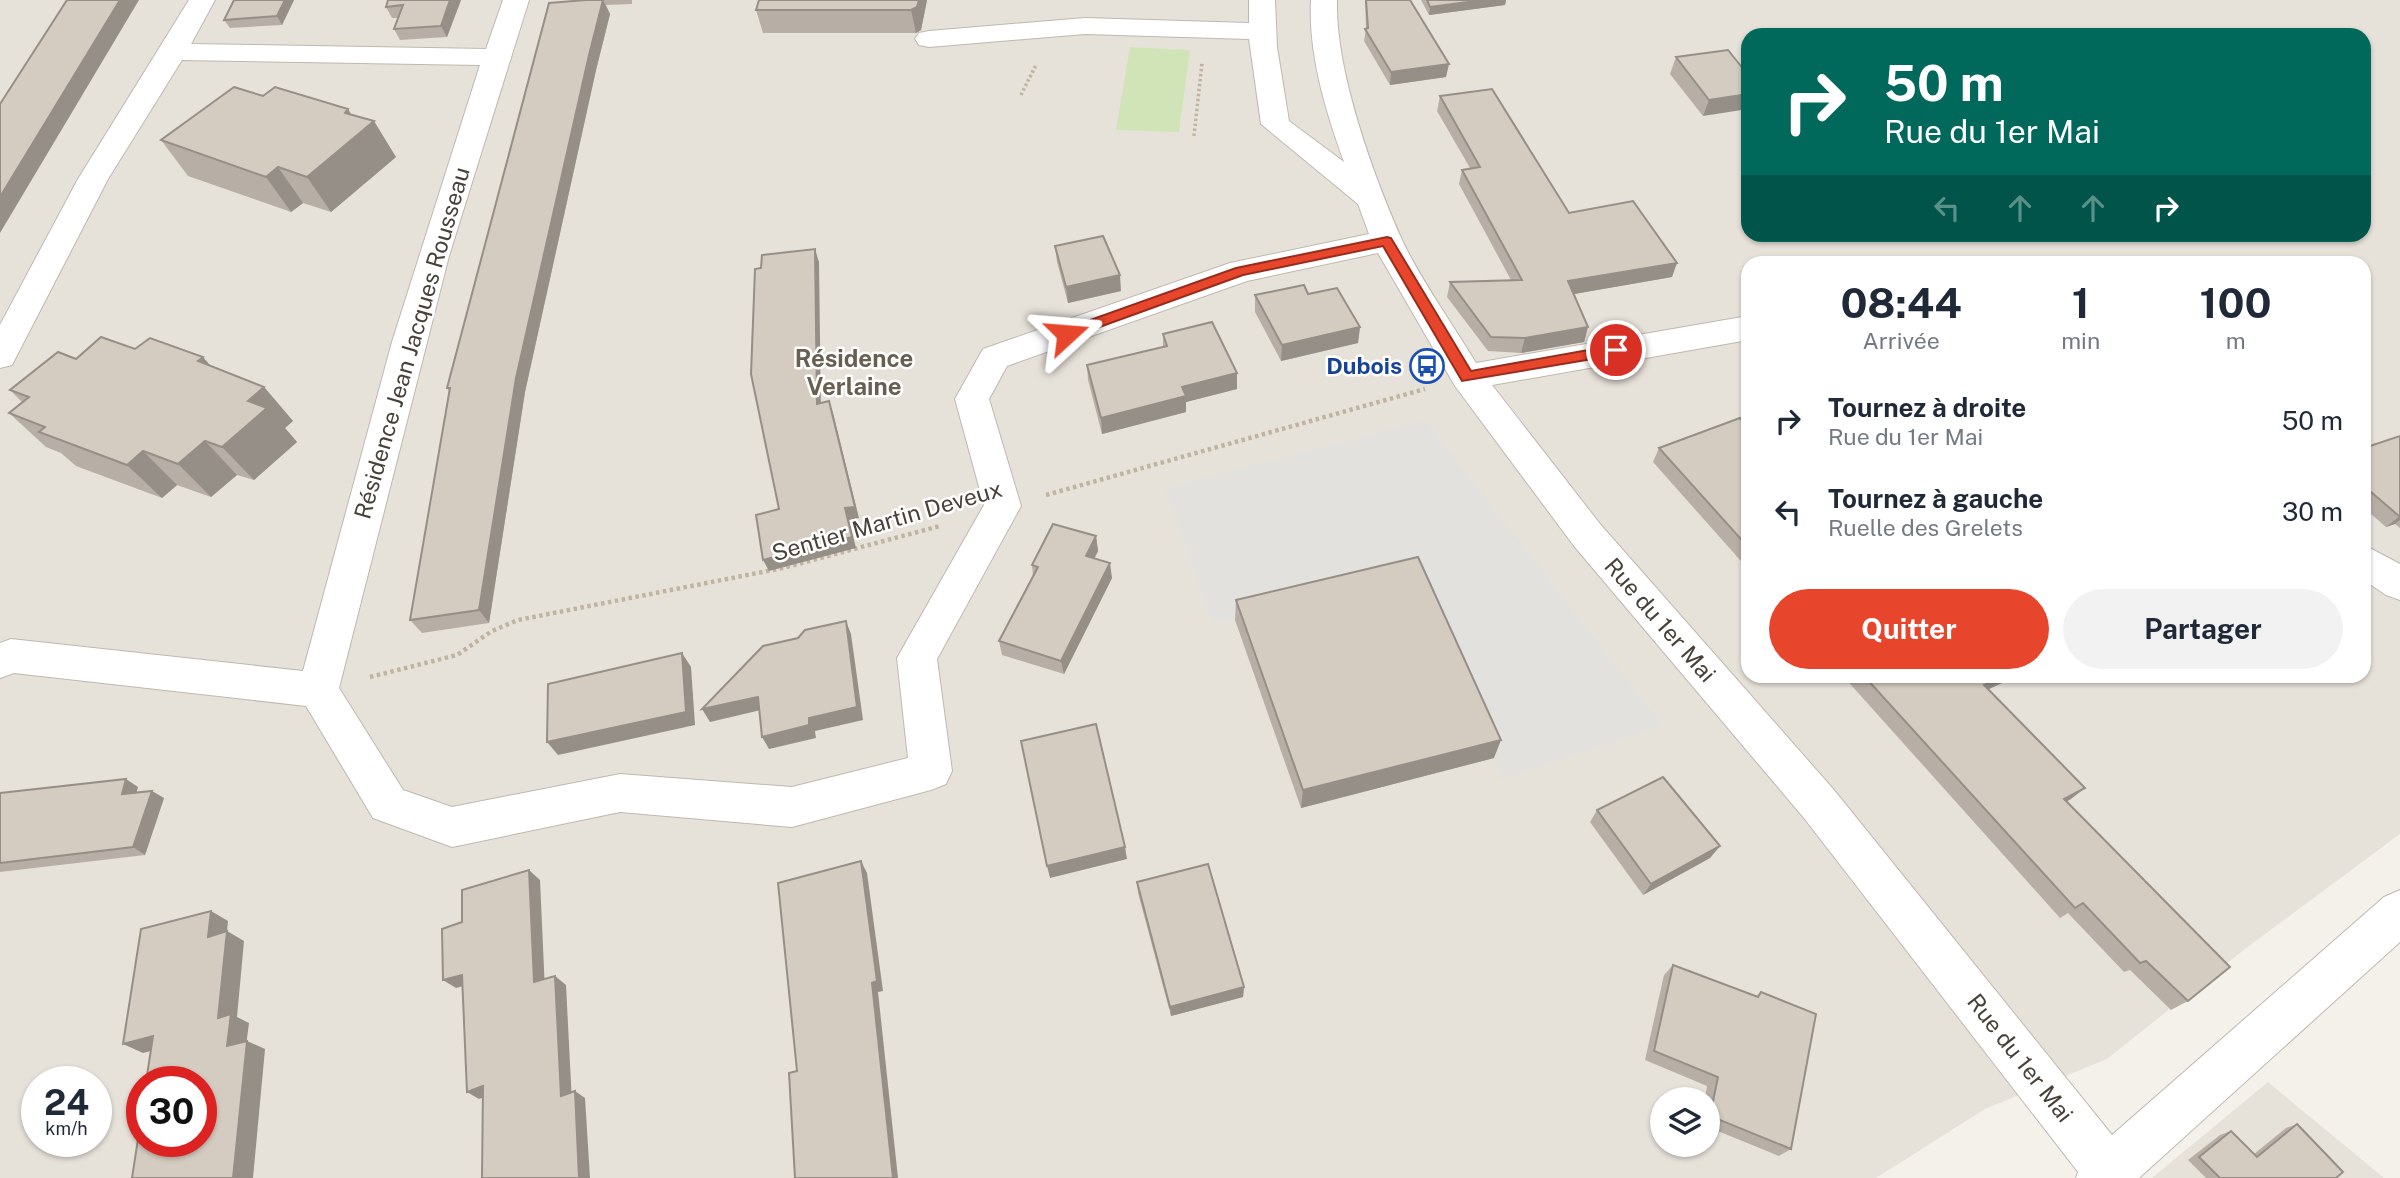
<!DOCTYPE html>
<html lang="fr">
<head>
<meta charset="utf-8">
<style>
	:root { --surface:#fff; --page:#f2f2f3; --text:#1f2937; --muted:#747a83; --accent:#e8452d }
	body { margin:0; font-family:"Public Sans",sans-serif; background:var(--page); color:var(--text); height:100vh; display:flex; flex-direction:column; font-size:26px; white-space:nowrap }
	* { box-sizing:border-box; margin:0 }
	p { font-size:23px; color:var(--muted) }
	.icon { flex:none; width:38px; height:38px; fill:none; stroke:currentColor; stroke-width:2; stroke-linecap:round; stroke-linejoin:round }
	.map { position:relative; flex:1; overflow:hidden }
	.side { position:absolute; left:1741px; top:256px; width:630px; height:427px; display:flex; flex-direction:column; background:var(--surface); border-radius:21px; box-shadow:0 2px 5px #0004 }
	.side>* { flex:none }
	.banner { position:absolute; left:1741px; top:28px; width:630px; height:214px; border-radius:21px; box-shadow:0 2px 5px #0004; background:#00695c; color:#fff; overflow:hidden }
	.fabs { position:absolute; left:1650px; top:1087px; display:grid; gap:14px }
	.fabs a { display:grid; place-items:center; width:70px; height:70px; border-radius:50%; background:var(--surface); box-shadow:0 2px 5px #0004; font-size:35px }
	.speed { position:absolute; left:21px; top:1066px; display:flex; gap:14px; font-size:35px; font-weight:700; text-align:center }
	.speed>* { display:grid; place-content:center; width:91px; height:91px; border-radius:50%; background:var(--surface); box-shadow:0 2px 5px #0004; line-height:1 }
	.speed small { font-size:18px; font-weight:400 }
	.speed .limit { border:10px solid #d22; background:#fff; color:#111 }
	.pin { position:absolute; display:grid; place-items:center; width:60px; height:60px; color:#fff; margin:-30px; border:4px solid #fff; border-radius:50%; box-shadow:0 2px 7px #0007 }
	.me { position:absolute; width:77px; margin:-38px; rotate:71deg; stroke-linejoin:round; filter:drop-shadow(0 0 5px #0008) }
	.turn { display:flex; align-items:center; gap:24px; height:147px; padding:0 28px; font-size:32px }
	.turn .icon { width:91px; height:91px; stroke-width:2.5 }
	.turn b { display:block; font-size:49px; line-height:60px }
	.lanes { display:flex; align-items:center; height:66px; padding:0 28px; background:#0003; justify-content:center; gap:35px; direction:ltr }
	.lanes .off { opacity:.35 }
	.eta { display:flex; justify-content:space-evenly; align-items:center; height:119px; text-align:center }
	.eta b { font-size:42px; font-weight:700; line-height:49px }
	.cta { display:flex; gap:14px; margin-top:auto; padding:14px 28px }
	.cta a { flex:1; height:80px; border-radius:42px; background:var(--accent); color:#fff; font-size:28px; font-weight:700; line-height:80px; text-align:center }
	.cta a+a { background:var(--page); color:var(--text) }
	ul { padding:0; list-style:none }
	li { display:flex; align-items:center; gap:21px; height:91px; padding:0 28px }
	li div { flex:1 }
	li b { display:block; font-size:26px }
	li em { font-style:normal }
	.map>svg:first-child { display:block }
</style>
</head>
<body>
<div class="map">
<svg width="2400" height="1178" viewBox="0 0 2400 1178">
	<rect width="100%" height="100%" fill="#f4f1ea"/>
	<!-- residential -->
	<g fill="#e7e2d9" fill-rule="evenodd">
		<path d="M 0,0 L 2400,0 L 2400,834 L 2245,949 L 2107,1059 L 1985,1109 L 1876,1178 L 0,1178 ZM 1748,35 L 2364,35 L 2364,234 L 1748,234 ZM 1748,262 L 2364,262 L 2364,676 L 1748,676 ZM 37,1082 L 96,1082 L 96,1141 L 37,1141 ZM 142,1082 L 201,1082 L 201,1141 L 142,1141 ZM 1662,1099 L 1708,1099 L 1708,1144 L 1662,1144 Z"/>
		<polygon points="2268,1082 2384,1178 2152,1178"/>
	</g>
	<!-- green -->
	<polygon fill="#d1e4b7" points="1130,47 1190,50 1179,132 1116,130"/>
	<!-- parking -->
	<polygon fill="#e3e1de" points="1425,420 1663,725 1501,780 1494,758 1235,620 1212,621 1165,488"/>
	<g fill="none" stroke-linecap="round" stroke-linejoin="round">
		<!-- minor casing -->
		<g stroke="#bfb8ae" stroke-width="2">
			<g id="minor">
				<path d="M 189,0 L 215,0 L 191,44 L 486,49 L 503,0 L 529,0 L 449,256 L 339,688 L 403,790 L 452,807 L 620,774 L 792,787 L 908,758 L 897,658 L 984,505 L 955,399 L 983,349 L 1230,263 L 1369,234 L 1358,204 L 1261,124 L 1249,39 L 1085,34 L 929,47 L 919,45 L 915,39 L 919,33 L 929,31 L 1085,18 L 1249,23 L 1249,0 L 1275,0 L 1277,47 L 1289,121 L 1344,162 C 1326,112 1308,54 1311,0 L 1337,0 C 1335,70 1373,175 1402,240 C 1422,282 1452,323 1476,363 L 1748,316 L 1748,340 L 1492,385 L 1600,524 L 1834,790 L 2112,1135 L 2384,897 L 2400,890 L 2400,942 L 2139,1178 L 2076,1178 L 2078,1172 L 1804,818 L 1574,546 L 1455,386 L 1378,253 L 1247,281 L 1007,366 L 989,399 L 1021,506 L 937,659 L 952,771 L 946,784 L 931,790 L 792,827 L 620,812 L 452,847 L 373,818 L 306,706 L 14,673 L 0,678 L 0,643 L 11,639 L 303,671 L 392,342 L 480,65 L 182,60 L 108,179 L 12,365 L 0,368 L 0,325 L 78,179 Z"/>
				<polygon points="2364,545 2400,564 2400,600 2386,595 2364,580"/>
			</g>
		</g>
		<!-- path-far1 -->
		<g stroke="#bfb4a0" stroke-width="3.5" stroke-dasharray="2.5 2.5" stroke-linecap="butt">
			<polyline points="1021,95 1036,65"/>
			<polyline points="1194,136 1202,63"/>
		</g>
		<!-- path -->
		<g stroke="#bfb4a0" stroke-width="4.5" stroke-dasharray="3.5 3.5" stroke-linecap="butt">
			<polyline points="1046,495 1425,389"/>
			<polyline points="370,677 457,655 492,631 518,620 783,568 940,526"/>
		</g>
		<!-- minor -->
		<use href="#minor" fill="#fff" fill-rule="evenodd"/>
	</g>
	<!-- wall -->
	<g fill="#b7afa6">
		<polygon points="294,0 282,25 230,28 224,20"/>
		<polygon points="387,0 461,0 447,37 400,40 394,29 398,18 392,18 386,7 388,1"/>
		<polygon points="582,0 632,0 632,4 606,5 610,14 596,70 525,392 489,623 422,633 410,620 449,391 447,388"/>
		<polygon points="759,0 927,0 921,30 916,33 763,33 756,10"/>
		<polygon points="1365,0 1410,0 1446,77 1390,85 1364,41 1366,29"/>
		<polygon points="1421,0 1506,0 1505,5 1429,15"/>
		<polygon points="1676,57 1748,75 1703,116 1670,74"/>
		<polygon points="263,96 352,115 396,157 331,212 303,203 291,212 188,176 161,140"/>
		<polygon points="1440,96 1569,213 1672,277 1573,294 1588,327 1584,342 1521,353 1488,351 1447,297 1450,282 1511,280 1459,184 1462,170 1470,168 1437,111"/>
		<polygon points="1055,246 1121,291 1068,303 1057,262"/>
		<polygon points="1308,294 1360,327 1358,343 1281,361 1255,312 1255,295"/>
		<polygon points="1163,334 1237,389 1186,402 1186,412 1102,434 1088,380 1087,365 1163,347"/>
		<polygon points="135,349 210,366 264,387 293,421 285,428 297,442 254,480 237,475 211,497 177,485 162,498 76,466 61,453 46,447 9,413 22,402 10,390 76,359"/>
		<polygon points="1748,427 1748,569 1653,462 1659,448"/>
		<polygon points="2400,436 2400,528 2395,524 2386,527 2364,508 2364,448"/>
		<polygon points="1096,536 1098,551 1094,559 1112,578 1064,674 1002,655 999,641 1033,576 1032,565"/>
		<polygon points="1236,600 1494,758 1301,808 1235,620"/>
		<polygon points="1843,676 2017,676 1988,689 2071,799 2066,801 2188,1001 2171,1010 2130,970 2124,972 2068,913 2060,918"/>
		<polygon points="138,787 136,792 164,798 145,855 0,872 0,793"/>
		<polygon points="1597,810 1720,846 1710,858 1643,895 1590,822"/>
		<polygon points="1137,882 1244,987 1243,997 1171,1016 1138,893"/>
		<polygon points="1673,965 1756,996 1761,992 1791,1149 1779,1156 1708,1127 1708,1099 1705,1099 1707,1086 1645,1060 1664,975"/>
		<polygon points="2297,1124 2336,1178 2206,1178 2188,1160 2220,1135 2231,1131 2254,1154 2286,1128"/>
	</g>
	<!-- shaded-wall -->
	<g fill="#958f87">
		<polygon points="120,0 139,0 0,233 0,197"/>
		<polygon points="285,0 294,0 282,25 277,16"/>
		<polygon points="450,0 461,0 447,37 441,26"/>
		<polygon points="603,0 610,14 596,70 525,392 489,623 479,610 516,378 589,55"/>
		<polygon points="919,0 927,0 921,30 916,33 911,10"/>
		<polygon points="1483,0 1506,0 1505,5 1429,15 1430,7"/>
		<polygon points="1449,64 1446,77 1390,85 1391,72"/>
		<polygon points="1748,94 1748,109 1703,116 1709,100"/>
		<polygon points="348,109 362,132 374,121 396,157 331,212 307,177 345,113"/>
		<polygon points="278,167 303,203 291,212 266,177"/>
		<polygon points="815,249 819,262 821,416 817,404"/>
		<polygon points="1677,263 1672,277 1563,296 1568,281"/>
		<polygon points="1120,275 1121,291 1068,303 1066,287"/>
		<polygon points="1360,327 1358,343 1281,361 1282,345"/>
		<polygon points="1588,327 1584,342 1521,353 1525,338"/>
		<polygon points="203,357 233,392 198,361"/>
		<polygon points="1237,373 1237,389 1186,402 1186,412 1102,434 1101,418 1182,387"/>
		<polygon points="264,387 293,421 285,428 297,442 254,480 222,447 248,401"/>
		<polygon points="829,401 833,413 859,518 849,520 856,548 769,571 763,560 845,508"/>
		<polygon points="205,441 237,475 211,497 178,464"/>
		<polygon points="143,451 177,485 162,498 127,465"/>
		<polygon points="2400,516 2400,520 2395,524 2386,527"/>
		<polygon points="1096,536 1098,551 1088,571 1086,556"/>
		<polygon points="1110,563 1112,578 1064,674 1061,661"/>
		<polygon points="846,621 851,634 863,720 815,731 816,738 769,749 762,737 809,718"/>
		<polygon points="682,653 691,667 695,725 558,755 547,742"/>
		<polygon points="2003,676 2017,676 1972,697 1984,685"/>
		<polygon points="758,697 765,709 710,722 702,709"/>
		<polygon points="1501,740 1494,758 1301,808 1303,790"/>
		<polygon points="126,779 138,787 134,802 122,794"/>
		<polygon points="2085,788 2071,799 2051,810 2064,799"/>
		<polygon points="152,791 164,798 145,855 133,847"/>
		<polygon points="1720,846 1710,858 1643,895 1651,884"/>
		<polygon points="1125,847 1127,859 1050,878 1047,866"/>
		<polygon points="861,861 867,873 883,991 878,992 898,1178 893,1178 872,983"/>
		<polygon points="529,870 540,880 545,991 534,982"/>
		<polygon points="211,911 228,921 227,931 244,941 237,1017 249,1023 245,1054 227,1046 218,1018 208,937"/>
		<polygon points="462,975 474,983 456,988 443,980"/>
		<polygon points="555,976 566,985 572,1103 561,1096"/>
		<polygon points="1244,987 1243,997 1171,1016 1170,1007"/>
		<polygon points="153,1036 173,1045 143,1053 123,1044"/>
		<polygon points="247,1041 265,1049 253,1178 233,1178"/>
		<polygon points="483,1086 495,1093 479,1099 467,1092"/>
		<polygon points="575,1091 585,1098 590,1178 579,1178"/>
	</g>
	<!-- building -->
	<g fill="#d5ccc1" stroke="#958f87" stroke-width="2">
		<polygon points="67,0 120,0 0,197 0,104"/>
		<polygon points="234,0 285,0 277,16 224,20"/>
		<polygon points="388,0 450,0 441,26 394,29 403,5 386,7"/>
		<polygon points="586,0 603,0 589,55 516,378 479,610 410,620 450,388 447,388 549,3"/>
		<polygon points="759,0 919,0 917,7 911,10 756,10"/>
		<polygon points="1366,0 1410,0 1449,64 1391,72 1365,29 1368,28"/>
		<polygon points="1427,0 1483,0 1430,7"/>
		<polygon points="1728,50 1748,75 1748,94 1709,100 1676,57"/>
		<polygon points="234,87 263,96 275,87 348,109 345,113 374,121 307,177 278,167 266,177 161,140"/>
		<polygon points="1492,89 1569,213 1633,201 1677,263 1568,281 1588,327 1525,338 1491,337 1450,282 1522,280 1462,170 1480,167 1440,96"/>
		<polygon points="1103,236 1120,275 1066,287 1055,246"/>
		<polygon points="815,249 817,404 829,401 855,507 845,508 852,537 763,560 756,515 779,509 751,374 755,269 761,268 762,255"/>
		<polygon points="1304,285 1308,294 1337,288 1360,327 1282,345 1255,295"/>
		<polygon points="1212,322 1237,373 1182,387 1186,396 1101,418 1087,365 1167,346 1163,334"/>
		<polygon points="101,337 135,349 150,338 203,357 198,361 264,387 248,401 267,408 222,447 205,441 178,464 143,451 127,465 39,432 45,427 9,413 29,397 10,390 58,352 76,359"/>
		<polygon points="1740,418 1748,427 1748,547 1659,448"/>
		<polygon points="2400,436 2400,516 2399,516 2364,486 2364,448"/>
		<polygon points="1053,524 1096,536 1086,556 1110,563 1061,661 999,641 1038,567 1032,565"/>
		<polygon points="1418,557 1501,740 1303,790 1236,600"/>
		<polygon points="846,621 857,707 809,718 809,725 762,737 758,697 702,709 763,646 798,638 805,630"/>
		<polygon points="682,653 686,712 547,742 548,684"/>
		<polygon points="1864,676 2003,676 1984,685 2085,788 2064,799 2230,967 2188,1001 2146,961 2140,963 2083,903 2075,908"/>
		<polygon points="1096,724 1125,847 1047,866 1021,741"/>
		<polygon points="1663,777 1720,846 1651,884 1597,810"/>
		<polygon points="126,779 122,794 152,791 133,847 0,863 0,793"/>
		<polygon points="861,861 877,981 872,983 893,1178 795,1178 789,1073 797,1071 778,883"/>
		<polygon points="1208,864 1244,987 1170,1007 1137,882"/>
		<polygon points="529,870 534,982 555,976 561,1096 575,1091 579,1178 482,1178 483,1086 467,1092 462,975 443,980 442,929 462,922 462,890"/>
		<polygon points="211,911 208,937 227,931 218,1018 231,1014 227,1046 247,1041 233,1178 132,1178 142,1113 142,1141 201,1141 201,1082 146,1082 153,1036 123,1044 141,929"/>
		<polygon points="1673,965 1758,997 1761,992 1816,1014 1791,1149 1710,1116 1718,1077 1654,1051"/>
		<polygon points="2297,1124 2343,1172 2336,1178 2220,1178 2199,1157 2231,1131 2257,1157"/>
	</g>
	<!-- route -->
	<polygon fill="#e8452d" stroke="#972d1d" stroke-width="2" points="1387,237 1391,238 1471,371 1616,345 1623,350 1616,355 1462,381 1383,246 1243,275 1072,337 1067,338 1060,334 1062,330 1236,268"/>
	<!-- icons -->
	<defs>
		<g id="bus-ring" transform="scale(1.75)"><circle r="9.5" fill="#fff" stroke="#1a4fb4" stroke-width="1.5"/><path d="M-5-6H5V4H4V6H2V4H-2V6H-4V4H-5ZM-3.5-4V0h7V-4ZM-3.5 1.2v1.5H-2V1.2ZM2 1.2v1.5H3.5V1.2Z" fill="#1a4fb4"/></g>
	</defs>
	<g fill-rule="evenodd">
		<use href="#bus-ring" x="1427" y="366"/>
	</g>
	<g text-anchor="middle" stroke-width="5" stroke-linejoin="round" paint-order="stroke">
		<!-- street labels -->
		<g font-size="23" fill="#474139" stroke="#fff">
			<text transform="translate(412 343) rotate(-74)" y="8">Résidence Jean Jacques Rousseau</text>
			<text transform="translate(887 521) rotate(-16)" y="8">Sentier Martin Deveux</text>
			<text transform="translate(1660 620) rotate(49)" y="8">Rue du 1er Mai</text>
			<text transform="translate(2020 1058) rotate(52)" y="8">Rue du 1er Mai</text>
		</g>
		<!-- transit labels -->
		<g font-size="23" font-weight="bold" fill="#164399" stroke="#fff" text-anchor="end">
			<text x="1402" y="374">Dubois</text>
		</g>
		<!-- neighbourhood labels -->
		<g font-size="24" font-weight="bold" fill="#695f51" stroke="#fff">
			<text x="854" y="367">Résidence<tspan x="854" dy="28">Verlaine</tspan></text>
		</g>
	</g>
</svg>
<div class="fabs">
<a><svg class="icon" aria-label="layers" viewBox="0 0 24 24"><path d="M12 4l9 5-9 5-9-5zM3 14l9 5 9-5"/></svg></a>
</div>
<div class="speed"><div>24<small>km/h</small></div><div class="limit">30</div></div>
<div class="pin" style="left:1616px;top:350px;background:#d93025"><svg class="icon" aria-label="arrive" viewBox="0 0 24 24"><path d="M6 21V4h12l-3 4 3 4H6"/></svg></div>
<svg class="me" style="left:1067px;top:334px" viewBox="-20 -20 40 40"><path d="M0-17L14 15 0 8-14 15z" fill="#e8452d" stroke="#fff" stroke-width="4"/></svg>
<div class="banner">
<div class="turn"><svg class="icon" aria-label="right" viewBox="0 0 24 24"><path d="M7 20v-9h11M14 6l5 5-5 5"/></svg><div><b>50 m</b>Rue du 1er Mai</div></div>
<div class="lanes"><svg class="icon off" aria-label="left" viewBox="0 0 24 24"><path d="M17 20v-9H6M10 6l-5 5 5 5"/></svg><svg class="icon off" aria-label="ahead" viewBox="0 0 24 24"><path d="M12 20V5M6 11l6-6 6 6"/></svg><svg class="icon off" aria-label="ahead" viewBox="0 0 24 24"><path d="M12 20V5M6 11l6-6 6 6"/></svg><svg class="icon" aria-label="right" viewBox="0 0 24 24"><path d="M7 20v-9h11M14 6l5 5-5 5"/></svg></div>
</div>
<section class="side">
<div class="eta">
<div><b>08:44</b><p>Arrivée</p></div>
<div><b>1</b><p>min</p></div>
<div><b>100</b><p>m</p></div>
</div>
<ul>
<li><svg class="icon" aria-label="right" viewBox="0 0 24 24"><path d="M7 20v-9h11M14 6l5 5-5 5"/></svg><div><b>Tournez à droite</b><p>Rue du 1er Mai</p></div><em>50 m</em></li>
<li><svg class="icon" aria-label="left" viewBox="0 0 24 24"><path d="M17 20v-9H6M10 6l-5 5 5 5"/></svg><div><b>Tournez à gauche</b><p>Ruelle des Grelets</p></div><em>30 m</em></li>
</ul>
<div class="cta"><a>Quitter</a><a>Partager</a></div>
</section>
</div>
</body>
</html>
